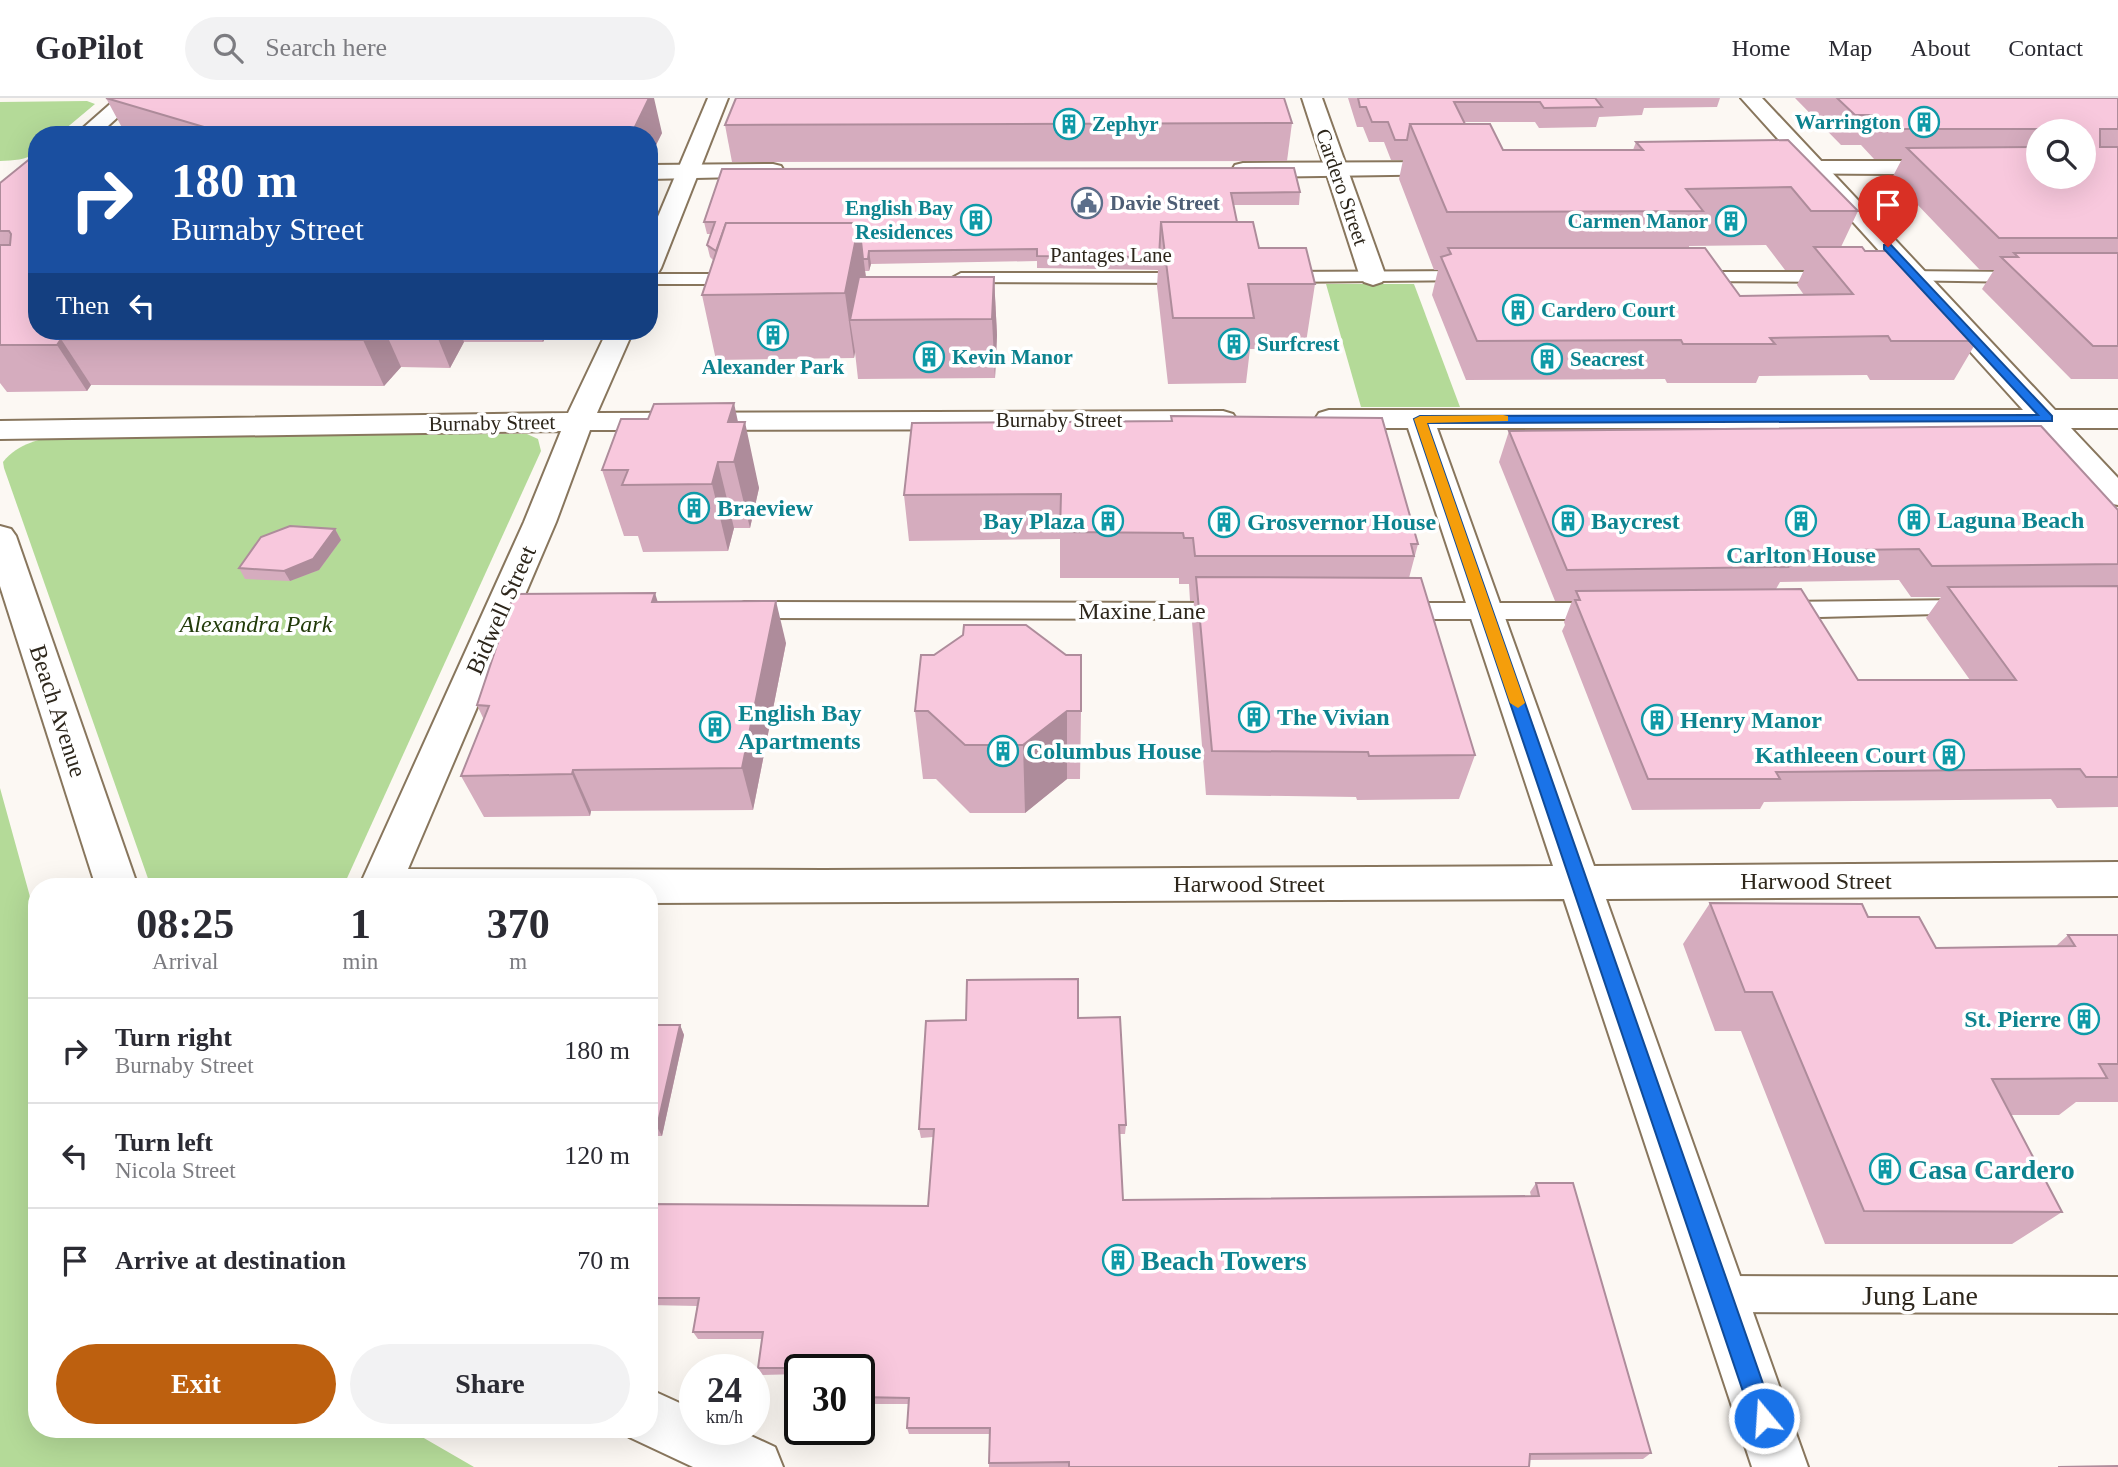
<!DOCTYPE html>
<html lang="en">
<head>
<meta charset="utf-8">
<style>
	:root { --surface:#fff; --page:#f2f2f3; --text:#2b2b33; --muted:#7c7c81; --line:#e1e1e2; --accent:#bd600f }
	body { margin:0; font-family:Georgia,serif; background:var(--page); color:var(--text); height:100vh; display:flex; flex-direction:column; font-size:26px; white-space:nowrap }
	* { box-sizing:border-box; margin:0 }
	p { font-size:23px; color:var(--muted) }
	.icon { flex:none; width:38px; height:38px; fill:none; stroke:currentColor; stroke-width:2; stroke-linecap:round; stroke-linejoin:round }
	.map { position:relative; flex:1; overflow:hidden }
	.details { position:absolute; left:28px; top:780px; width:630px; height:560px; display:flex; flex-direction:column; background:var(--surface); border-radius:28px; box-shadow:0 7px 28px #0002 }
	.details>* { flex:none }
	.banner { position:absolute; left:28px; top:28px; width:630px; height:214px; border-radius:28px; box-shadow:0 7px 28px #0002; background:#1a4fa0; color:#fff; overflow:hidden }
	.tools { position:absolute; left:2026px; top:21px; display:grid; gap:14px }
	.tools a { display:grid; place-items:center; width:70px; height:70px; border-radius:50%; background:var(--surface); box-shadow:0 7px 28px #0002; font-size:35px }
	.speed { position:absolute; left:679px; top:1256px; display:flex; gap:14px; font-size:35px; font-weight:700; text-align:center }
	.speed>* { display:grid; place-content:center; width:91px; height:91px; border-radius:50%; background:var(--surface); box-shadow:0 7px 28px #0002; line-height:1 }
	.speed small { font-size:18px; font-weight:400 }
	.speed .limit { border:4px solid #111; border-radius:10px; background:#fff; color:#111 }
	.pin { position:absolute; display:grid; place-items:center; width:60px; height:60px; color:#fff; margin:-72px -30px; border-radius:50% 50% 50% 0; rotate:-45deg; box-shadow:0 0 7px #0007 }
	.pin .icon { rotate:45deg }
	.me { position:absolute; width:77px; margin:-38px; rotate:342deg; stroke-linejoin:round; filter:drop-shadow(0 0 5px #0008) }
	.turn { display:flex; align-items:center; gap:24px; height:147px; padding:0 28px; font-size:32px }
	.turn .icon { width:91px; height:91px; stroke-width:2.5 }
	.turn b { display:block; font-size:49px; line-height:60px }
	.then { display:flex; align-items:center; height:66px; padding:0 28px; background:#0003; gap:14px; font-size:26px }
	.eta { display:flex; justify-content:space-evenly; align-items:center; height:119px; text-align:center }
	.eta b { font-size:42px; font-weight:700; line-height:49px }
	.action { display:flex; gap:14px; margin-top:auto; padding:14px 28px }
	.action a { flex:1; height:80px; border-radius:42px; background:var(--accent); color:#fff; font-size:28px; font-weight:700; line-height:80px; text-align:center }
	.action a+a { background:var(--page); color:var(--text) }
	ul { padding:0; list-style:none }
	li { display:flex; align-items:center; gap:21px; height:105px; padding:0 28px; border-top:2px solid var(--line) }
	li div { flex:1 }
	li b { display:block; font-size:26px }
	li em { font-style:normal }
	header { display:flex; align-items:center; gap:42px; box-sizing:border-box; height:98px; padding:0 35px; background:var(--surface); border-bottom:2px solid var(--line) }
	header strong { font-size:33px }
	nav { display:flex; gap:38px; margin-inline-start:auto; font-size:24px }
	.search { width:490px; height:63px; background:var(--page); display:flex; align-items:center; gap:18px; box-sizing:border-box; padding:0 24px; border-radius:38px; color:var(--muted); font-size:26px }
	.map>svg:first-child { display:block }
</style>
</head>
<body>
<header>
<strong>GoPilot</strong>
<div class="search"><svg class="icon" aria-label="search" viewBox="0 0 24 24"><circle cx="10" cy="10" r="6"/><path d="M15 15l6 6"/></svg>Search here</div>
<nav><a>Home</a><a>Map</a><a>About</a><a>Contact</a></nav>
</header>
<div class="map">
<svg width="2118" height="1369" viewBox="0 0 2118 1369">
	<rect width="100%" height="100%" fill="#fcf8f3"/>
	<!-- green -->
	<g fill="#b4da98">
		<path d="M 87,3 L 95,6 L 58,37 L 37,37 L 37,54 C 25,63 14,62 0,63 L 0,4 Z"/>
		<polygon points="1326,186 1414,186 1460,309 1361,309"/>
		<path d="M 527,336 L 538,341 L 541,353 L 343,789 L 151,789 L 4,370 L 3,364 C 18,345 41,340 64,338 Z"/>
		<polygon points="0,690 37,824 37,1332 410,1332 474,1369 0,1369"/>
	</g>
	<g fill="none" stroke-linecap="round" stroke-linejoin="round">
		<!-- lane casing -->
		<g stroke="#88765d" stroke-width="4">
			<g id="lane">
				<polygon points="1472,173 1481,178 1478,182 1280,184 1271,179 1280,174"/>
				<polygon points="1896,173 2025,174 2034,179 2025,184 1890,182 1887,178 1890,174"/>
				<polygon points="1693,174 1836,174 1845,179 1836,184 1687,183 1684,179"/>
				<polygon points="961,175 1192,175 1201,180 1192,185 955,184 952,180"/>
				<polygon points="649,176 741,176 750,181 741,186 649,186"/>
				<polygon points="1969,502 1977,505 1981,510 1977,515 1780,520 1772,517 1768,512 1772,507 1780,504"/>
				<polygon points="744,504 1227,505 1235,508 1239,513 1235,518 1227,521 744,520 736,517 732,512 736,507"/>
				<polygon points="1395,505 1602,505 1610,508 1614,513 1610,518 1602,521 1395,521 1387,518 1383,513 1387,508"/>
				<polygon points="1723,1178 2118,1179 2118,1215 1723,1214 1710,1209 1705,1196 1710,1183"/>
			</g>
		</g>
		<!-- street casing -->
		<g stroke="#88765d" stroke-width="4">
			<g id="street">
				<polygon points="708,0 728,0 661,170 658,175 649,177 649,140"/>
				<polygon points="1302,0 1322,0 1386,179 1382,184 1373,187 1364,184 1360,179"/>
				<polygon points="1741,0 1762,0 2055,312 2118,312 2118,330 2071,330 2118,380 2118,407 2107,405 2039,330 1437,330 1594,768 2118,764 2118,798 1606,801 1808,1369 1752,1369 1564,801 649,805 649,789 359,789 524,424 561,333 0,341 0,323 568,315 607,233 633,233 597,315 1223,313 1233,316 1237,322 1233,328 1223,331 590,332 556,424 408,771 824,772 1553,768 1408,330 1329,330 1319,327 1315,321 1319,315 1329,312 2023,312"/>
			</g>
		</g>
		<!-- secondary casing -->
		<g stroke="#88765d" stroke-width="4">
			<g id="secondary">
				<polygon points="117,0 139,0 98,37 75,37"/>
				<polygon points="1764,63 2039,63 2039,77 1756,75 1753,70 1756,65"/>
				<polygon points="1452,64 1460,66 1463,71 1460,76 1243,79 1235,77 1232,72 1235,67 1243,65"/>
				<polygon points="773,66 781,68 784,73 781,78 649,81 649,67"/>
				<polygon points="0,428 11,431 16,438 138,789 96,789 0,488"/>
				<polygon points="649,1291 695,1312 695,1332 738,1332 775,1349 783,1369 693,1369 629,1339 627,1332 649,1332"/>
			</g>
		</g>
		<!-- lane -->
		<use href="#lane" fill="#fff" fill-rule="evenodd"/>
		<!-- street -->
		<use href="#street" fill="#fff" fill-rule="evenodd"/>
		<!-- secondary -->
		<use href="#secondary" fill="#fff" fill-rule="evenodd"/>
	</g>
	<!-- wall -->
	<g fill="#d5acbe" fill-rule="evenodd">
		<polygon points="106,0 662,35 649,61 649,37 126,37"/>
		<path d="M 1348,0 L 1720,0 L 1717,9 L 1644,10 L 1642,17 L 1599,19 L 1596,29 L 1539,30 L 1535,24 L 1464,24 L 1465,26 L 1503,52 L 1633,52 L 1636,44 L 1788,42 L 1858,113 L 1841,149 L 1865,153 L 1977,243 L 1954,282 L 1870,282 L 1867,277 L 1759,278 L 1756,285 L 1667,285 L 1665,281 L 1466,282 L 1432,197 L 1438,172 L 1434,172 L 1399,81 L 1403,62 L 1391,62 L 1384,44 L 1369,44 L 1363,29 L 1357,29 ZM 1766,147 L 1785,172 L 1804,172 L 1797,187 L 1804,197 L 1740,198 L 1689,150 L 1689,148 Z"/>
		<path d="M 1795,0 L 2118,0 L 2118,281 L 2071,281 L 1982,191 L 1994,172 L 1980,172 L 1892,80 L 1902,61 L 1874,61 L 1861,47 L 1841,47 ZM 2039,33 L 2084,33 L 2039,79 Z"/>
		<polygon points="1292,25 1287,63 732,64 725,27"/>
		<polygon points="722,71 1300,94 1299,107 1233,107 1237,124 1259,150 1315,186 1305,251 1250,251 1246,285 1168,286 1157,188 1158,172 1037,170 1037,163 871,166 869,173 865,173 866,179 994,179 997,237 995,280 858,281 855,254 854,260 716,262 702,197 713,162 710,159 707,147 711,136 707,136 704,124"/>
		<polygon points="0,85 37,233 549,233 543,244 464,244 450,270 401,269 384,288 91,287 87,293 7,294 0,285"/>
		<polygon points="1171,318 1418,446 1409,480 1475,657 1459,701 1357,702 1356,699 1206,697 1192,524 1194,503 1190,503 1189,486 1179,486 1179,480 1060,480 1060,441 909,443 904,397 1171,323"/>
		<polygon points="738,324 759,390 750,430 734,430 728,453 643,454 638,438 624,438 602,372"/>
		<path d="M 1509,333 L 2118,412 L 2118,709 L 2057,710 L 2051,701 L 1764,704 L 1760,711 L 1632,712 L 1562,533 L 1565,527 L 1564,524 L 1572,503 L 1555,503 L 1499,364 ZM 1899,482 L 1911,499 L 1941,499 L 1926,520 L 1970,582 L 1858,582 L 1776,491 L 1780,484 Z"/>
		<polygon points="335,431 341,442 319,472 290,483 245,481 239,470"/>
		<polygon points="657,504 786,545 753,712 591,713 590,718 484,719 461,678 484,622 477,607"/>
		<polygon points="915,613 1081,613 1080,681 1067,681 1025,715 970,715 936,681 923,681"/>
		<polygon points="1710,805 1868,819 1936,850 2056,848 2068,837 2118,837 2118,1004 2076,1004 2059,1017 2011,1017 2062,1114 2012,1146 1825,1146 1741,933 1715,933 1683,846"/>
		<polygon points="1078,920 1126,1027 1125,1036 1119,1036 1123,1102 1531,1098 1530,1094 1536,1085 1651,1355 1643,1361 1530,1362 1529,1369 989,1369 990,1336 909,1336 907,1330 909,1306 859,1306 859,1272 800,1272 800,1276 762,1277 758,1270 762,1241 698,1241 693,1234 697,1208 649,1207 649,1106 928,1108 933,1039 921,1040 919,1031"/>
		<polygon points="649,927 680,927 684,937 662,1038 649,1038"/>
	</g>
	<!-- shaded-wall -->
	<g fill="#ae8c9b">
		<polygon points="628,0 654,0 662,35 649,61 649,37 631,37"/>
		<polygon points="859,125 867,188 850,222 855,254 854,260 845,195"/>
		<polygon points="869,153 871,166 869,173 868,161"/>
		<polygon points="994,179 997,237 995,280 992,221"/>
		<polygon points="372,233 385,233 401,269 384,288 363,242"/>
		<polygon points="435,233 460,233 464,244 450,270"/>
		<polygon points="539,233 549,233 543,244"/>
		<polygon points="61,241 91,287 87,293 57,247"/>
		<polygon points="734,305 741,338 745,324 759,390 750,430 734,364 728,324"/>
		<polygon points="718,364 734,430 728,453 712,386"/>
		<polygon points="335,431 341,442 319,472 290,483 284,473"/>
		<polygon points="655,495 668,537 652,504"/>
		<polygon points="776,503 786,545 753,712 742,670"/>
		<polygon points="1067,613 1067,681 1025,715 1023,647"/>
		<polygon points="573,672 591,713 590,718 572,676"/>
		<polygon points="680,927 684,937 662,1038 657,1029"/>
	</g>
	<!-- building -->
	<g fill="#f8c8dd" stroke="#ae8c9b" stroke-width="2">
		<polygon points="106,0 649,0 631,37 231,37"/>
		<polygon points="736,0 1284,0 1292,25 725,27"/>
		<polygon points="1358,0 1595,0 1602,9 1544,10 1540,4 1454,4 1465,26 1410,26 1407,42 1395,42 1388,24 1372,24 1366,9 1360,9"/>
		<polygon points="1837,0 2118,0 2118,31 2100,31 2100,49 2118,49 2118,140 1999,140 1907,50 2039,49 2039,79 2084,79 2084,33 2058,33 2058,31 1888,31 1874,17 1855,17"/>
		<polygon points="1410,26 1490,26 1503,52 1643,52 1636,44 1788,42 1858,113 1811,113 1791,89 1686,91 1703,113 1447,114"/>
		<polygon points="37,55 37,233 372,233 363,242 61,241 57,247 0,247 0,147 10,147 11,136 9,133 0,133 0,85"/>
		<polygon points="1294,70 1300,94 1231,95 1237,124 1161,124 1159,159 1037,158 1037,151 869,153 868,161 863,161 859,125 726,125 716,153 707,147 715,124 704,124 722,71"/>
		<polygon points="1161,124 1253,124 1259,150 1306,150 1315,186 1248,186 1254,220 1173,220"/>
		<polygon points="726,125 859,125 845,195 702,197"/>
		<polygon points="1814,149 1862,149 1865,153 1895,153 1977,243 1891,243 1888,238 1770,240 1775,246 1683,246 1681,242 1477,243 1441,159 1451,156 1448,150 1705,150 1740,198 1853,196"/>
		<polygon points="2014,155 2118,155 2118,248 2093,248 2001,159 2018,159"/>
		<polygon points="859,179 994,179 992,221 850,222"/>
		<polygon points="734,305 728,324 745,324 734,364 718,364 712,386 622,387 628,372 602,372 621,321 648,321 654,306"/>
		<polygon points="1171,318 1382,320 1418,446 1411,446 1414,458 1195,458 1193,440 1184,440 1183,435 1060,434 1061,396 904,397 912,325 1172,323"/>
		<polygon points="2041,328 2118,412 2118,466 1932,468 1919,451 1787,453 1790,458 1781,458 1788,469 1567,472 1509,333"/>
		<polygon points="290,428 335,431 313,461 284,473 239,470 261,439"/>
		<polygon points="1196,479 1421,480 1475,657 1369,658 1368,654 1212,653"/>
		<polygon points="2118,488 2118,679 2086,679 2080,671 1776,674 1780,681 1648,681 1575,502 1580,502 1576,493 1801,491 1858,582 2016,582 1948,489"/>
		<polygon points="655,495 652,504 776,503 742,670 573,672 572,676 461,678 489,608 477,607 514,496"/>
		<polygon points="964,527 1026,527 1066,557 1081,557 1081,613 1067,613 1023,647 965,647 928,613 915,613 921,557 934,557 963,537"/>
		<polygon points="1710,805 1862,806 1868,819 1919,819 1936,850 2075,848 2068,837 2118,837 2118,966 2099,966 2107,980 1992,981 2062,1114 1864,1113 1772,894 1745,894"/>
		<polygon points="1078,881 1078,920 1120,919 1126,1027 1119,1027 1123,1102 1539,1098 1536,1085 1573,1085 1651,1355 1530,1356 1529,1369 1069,1369 1069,1364 989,1365 990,1330 907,1330 909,1300 859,1299 859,1272 831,1272 831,1270 758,1270 763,1234 693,1234 699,1200 649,1200 649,1106 928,1108 934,1031 919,1031 926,923 966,922 967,882"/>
		<polygon points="649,927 680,927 657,1029 649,1029"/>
		<polygon points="2118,1368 2118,1369 2058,1369"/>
	</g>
	<!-- route -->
	<polygon fill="#1a73e8" stroke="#114b97" stroke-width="2" points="1884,147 1891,147 2052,318 2052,323 1427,325 1775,1320 1772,1328 1764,1331 1756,1328 1752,1320 1414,321 1420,318 2038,317 1884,151"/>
	<!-- slow -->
	<polygon fill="#f59e0b" points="1503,317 1508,318 1508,323 1427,325 1525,605 1518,610 1510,605 1414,321 1420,318"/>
	<!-- icons -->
	<defs>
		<g id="building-ring" transform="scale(1.575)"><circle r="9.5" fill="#fff" stroke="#0f9aa8" stroke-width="1.5"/><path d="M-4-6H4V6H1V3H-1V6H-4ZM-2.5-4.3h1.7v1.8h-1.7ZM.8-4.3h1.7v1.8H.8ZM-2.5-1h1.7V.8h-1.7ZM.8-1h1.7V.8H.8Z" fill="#0f9aa8"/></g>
		<g id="civic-ring" transform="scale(1.575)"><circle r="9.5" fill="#fff" stroke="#5c6f8a" stroke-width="1.5"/><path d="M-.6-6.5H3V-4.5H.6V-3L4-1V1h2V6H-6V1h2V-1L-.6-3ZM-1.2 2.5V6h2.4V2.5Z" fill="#5c6f8a"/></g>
	</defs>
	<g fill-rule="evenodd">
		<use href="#building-ring" x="1924" y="24"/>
		<use href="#building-ring" x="1069" y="26"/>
		<use href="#civic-ring" x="1087" y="105"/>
		<use href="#building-ring" x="976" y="122"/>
		<use href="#building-ring" x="1731" y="123"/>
		<use href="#building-ring" x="1518" y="212"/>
		<use href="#building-ring" x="773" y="237"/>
		<use href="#building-ring" x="1234" y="246"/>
		<use href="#building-ring" x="929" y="259"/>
		<use href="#building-ring" x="1547" y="261"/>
		<use href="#building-ring" x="694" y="410"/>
		<use href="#building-ring" x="1914" y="422"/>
		<use href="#building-ring" x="1108" y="423"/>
		<use href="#building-ring" x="1568" y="423"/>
		<use href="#building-ring" x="1801" y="423"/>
		<use href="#building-ring" x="1224" y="424"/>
		<use href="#building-ring" x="1254" y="619"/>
		<use href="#building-ring" x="1657" y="622"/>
		<use href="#building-ring" x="715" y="629"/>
		<use href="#building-ring" x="1003" y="653"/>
		<use href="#building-ring" x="1949" y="657"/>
		<use href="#building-ring" x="2084" y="921"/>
		<use href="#building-ring" x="1885" y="1071"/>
		<use href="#building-ring" x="1118" y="1162"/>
	</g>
	<g text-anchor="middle" stroke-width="7" stroke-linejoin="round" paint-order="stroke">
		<!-- far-culture labels -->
		<g font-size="21" font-weight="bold" fill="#0d838f" stroke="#fff" text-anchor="start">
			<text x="1901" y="31" text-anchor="end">Warrington</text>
			<text x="1092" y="33">Zephyr</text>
			<text x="953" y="117" text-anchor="end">English Bay<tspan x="953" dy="24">Residences</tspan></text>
			<text x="1708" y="130" text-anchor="end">Carmen Manor</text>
			<text x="1541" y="219">Cardero Court</text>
			<text x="1257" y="253">Surfcrest</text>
			<text x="952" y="266">Kevin Manor</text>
			<text x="1570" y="268">Seacrest</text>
			<text x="773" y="276" text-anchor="middle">Alexander Park</text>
		</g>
		<!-- far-street labels -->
		<g font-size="21" fill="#2d261b" stroke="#fff">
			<text transform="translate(1342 89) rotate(71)" y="7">Cardero Street</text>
			<text x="1111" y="164">Pantages Lane</text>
			<text x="1059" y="329">Burnaby Street</text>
			<text transform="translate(492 325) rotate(-1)" y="7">Burnaby Street</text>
		</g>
		<!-- far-service labels -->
		<g font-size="21" font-weight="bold" fill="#4e5e75" stroke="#fff" text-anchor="start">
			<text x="1110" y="112">Davie Street</text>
		</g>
		<!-- culture labels -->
		<g font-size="24" font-weight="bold" fill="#0d838f" stroke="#fff" text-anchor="start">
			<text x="717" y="418">Braeview</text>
			<text x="1937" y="430">Laguna Beach</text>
			<text x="1085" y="431" text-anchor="end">Bay Plaza</text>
			<text x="1591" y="431">Baycrest</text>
			<text x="1247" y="432">Grosvernor House</text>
			<text x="1801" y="465" text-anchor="middle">Carlton House</text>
			<text x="738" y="623">English Bay<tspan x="738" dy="28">Apartments</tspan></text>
			<text x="1277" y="627">The Vivian</text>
			<text x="1680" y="630">Henry Manor</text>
			<text x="1026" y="661">Columbus House</text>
			<text x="1926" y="665" text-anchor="end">Kathleeen Court</text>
			<text x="2061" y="929" text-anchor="end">St. Pierre</text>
		</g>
		<!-- street labels -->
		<g font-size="24" fill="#2d261b" stroke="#fff">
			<text transform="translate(501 512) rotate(-66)" y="8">Bidwell Street</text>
			<text x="1142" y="521">Maxine Lane</text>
			<text transform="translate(58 613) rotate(72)" y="8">Beach Avenue</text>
			<text x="1816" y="791">Harwood Street</text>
			<text x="1249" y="794">Harwood Street</text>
		</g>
		<!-- park labels -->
		<g font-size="24" font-style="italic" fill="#223b0a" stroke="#fff">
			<text x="256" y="534">Alexandra Park</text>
		</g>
		<!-- near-culture labels -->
		<g font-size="28" font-weight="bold" fill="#0d838f" stroke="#fff" text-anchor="start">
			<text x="1908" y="1081">Casa Cardero</text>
			<text x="1141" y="1172">Beach Towers</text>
		</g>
		<!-- near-street labels -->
		<g font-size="28" fill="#2d261b" stroke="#fff">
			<text x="1920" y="1207">Jung Lane</text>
		</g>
	</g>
</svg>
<div class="tools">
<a><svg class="icon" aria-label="search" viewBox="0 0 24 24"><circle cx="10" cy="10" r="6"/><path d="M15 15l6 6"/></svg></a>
</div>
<div class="speed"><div>24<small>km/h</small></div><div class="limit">30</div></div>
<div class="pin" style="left:1888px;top:149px;background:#d93025"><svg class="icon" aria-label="arrive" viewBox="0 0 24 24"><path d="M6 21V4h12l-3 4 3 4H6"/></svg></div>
<svg class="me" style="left:1764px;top:1320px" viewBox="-20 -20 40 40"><circle r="17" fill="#1a73e8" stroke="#fff" stroke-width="3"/><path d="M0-11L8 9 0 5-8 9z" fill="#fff"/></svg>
<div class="banner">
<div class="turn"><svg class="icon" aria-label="right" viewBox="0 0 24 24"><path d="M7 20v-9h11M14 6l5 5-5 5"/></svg><div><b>180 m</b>Burnaby Street</div></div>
<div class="then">Then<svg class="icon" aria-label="left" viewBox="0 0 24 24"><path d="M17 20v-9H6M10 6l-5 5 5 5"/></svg></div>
</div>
<section class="details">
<div class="eta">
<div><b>08:25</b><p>Arrival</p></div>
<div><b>1</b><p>min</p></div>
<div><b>370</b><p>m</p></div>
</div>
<ul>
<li><svg class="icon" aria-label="right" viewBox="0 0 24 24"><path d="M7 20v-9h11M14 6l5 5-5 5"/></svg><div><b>Turn right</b><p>Burnaby Street</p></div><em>180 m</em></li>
<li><svg class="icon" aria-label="left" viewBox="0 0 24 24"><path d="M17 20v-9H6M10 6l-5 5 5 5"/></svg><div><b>Turn left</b><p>Nicola Street</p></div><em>120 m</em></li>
<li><svg class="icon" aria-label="arrive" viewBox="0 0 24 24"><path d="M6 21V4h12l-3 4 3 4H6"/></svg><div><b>Arrive at destination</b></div><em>70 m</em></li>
</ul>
<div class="action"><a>Exit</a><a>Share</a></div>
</section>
</div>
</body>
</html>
